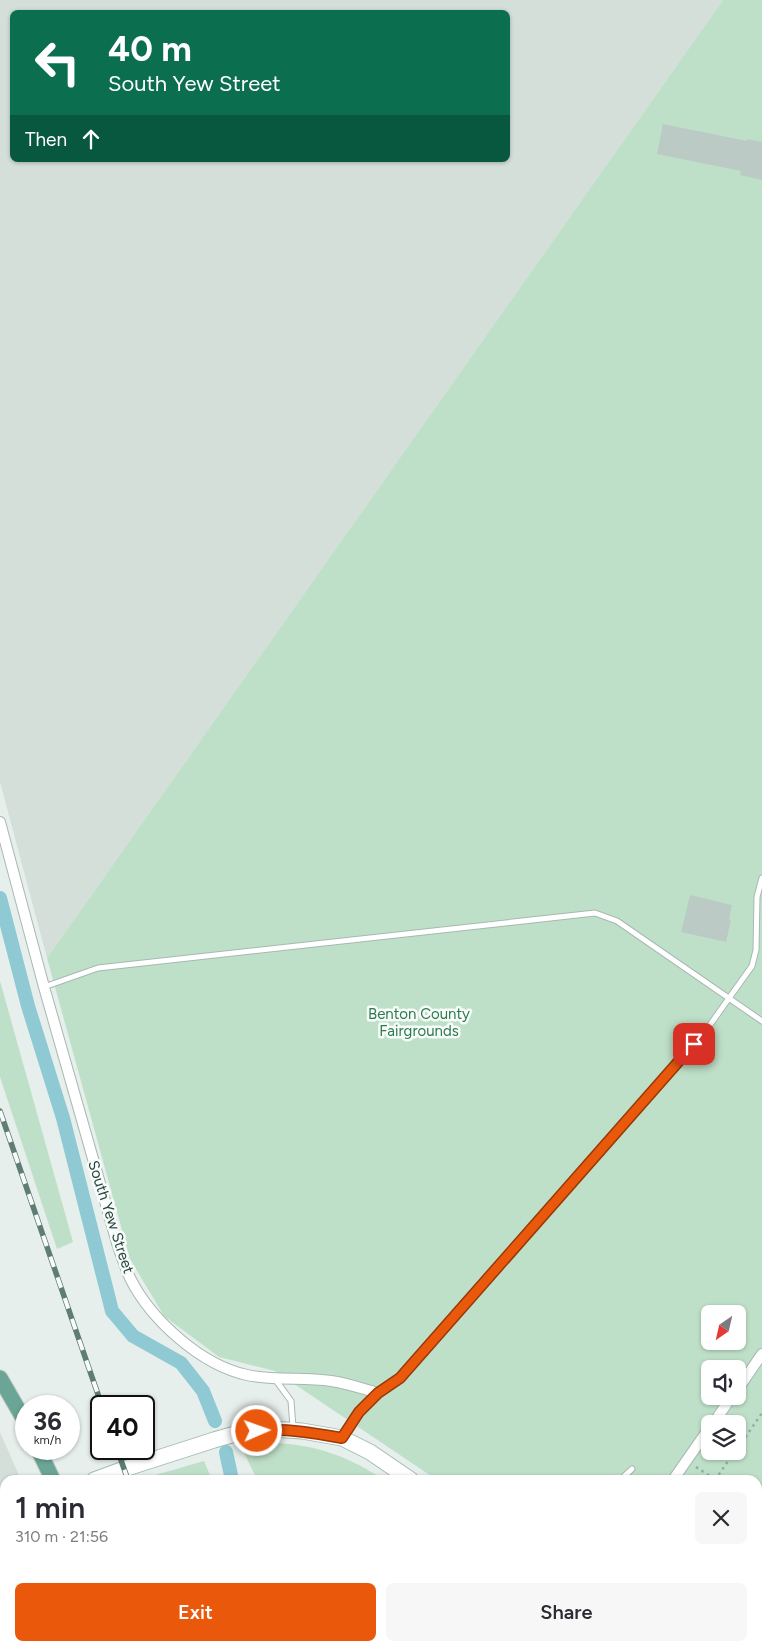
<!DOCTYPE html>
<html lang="en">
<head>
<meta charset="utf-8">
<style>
	:root { --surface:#fff; --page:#f7f7f7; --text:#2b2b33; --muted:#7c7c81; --accent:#ea580c }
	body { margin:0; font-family:Figtree,sans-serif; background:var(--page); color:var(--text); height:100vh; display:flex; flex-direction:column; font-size:19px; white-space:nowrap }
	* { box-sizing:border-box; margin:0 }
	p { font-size:16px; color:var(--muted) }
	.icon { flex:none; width:28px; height:28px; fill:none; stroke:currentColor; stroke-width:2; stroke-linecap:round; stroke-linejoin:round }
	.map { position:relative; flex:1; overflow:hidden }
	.sheet { position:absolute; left:0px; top:1475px; width:762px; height:176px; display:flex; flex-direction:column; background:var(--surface); border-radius:15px 15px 0 0; box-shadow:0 1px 4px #0004 }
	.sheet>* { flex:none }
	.top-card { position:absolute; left:10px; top:10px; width:500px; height:152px; border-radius:8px; box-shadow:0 1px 4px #0004; background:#0b6e4f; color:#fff; overflow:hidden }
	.needle { width:32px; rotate:214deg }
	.controls { position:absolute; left:701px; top:1305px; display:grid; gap:10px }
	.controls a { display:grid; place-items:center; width:45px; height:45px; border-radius:8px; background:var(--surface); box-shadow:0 1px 4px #0004; font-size:25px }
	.speed { position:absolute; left:15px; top:1395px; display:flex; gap:10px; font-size:25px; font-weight:700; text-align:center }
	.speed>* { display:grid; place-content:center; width:65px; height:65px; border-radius:50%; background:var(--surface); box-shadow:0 1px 4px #0004; line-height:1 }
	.speed small { font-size:12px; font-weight:400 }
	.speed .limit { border:2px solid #111; border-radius:8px; background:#fff; color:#111 }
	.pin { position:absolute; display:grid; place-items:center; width:42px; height:42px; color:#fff; margin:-21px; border-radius:10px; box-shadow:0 2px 8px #0006 }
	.me { position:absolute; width:55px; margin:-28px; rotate:88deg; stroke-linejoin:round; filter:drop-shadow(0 0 4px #0008) }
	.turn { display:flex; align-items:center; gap:18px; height:105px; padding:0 15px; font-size:22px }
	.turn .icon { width:65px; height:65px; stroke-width:2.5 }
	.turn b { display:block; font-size:35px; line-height:42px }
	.then { display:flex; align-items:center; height:48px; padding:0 15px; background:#0003; gap:10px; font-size:19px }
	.round { display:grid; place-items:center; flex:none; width:52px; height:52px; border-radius:8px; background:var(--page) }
	.headline { display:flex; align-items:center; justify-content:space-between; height:85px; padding:0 15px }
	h1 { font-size:30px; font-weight:600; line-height:38px }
	.action { display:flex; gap:10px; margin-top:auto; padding:10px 15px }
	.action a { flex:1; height:58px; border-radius:8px; background:var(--accent); color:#fff; font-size:20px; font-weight:600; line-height:58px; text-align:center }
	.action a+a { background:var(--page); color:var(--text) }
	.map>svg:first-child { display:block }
</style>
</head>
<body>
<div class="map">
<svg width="762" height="1651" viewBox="0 0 762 1651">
	<rect width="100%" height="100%" fill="#e6efeb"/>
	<!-- built -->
	<g fill="#d4dfda" fill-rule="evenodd">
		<path d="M 0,0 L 723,0 L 47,958 L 0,782 ZM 12,12 L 508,12 L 508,160 L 12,160 Z"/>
		<polygon points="0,1432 21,1480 5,1480 5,1646 84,1646 86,1651 0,1651"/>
	</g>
	<!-- green -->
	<g fill="#bfe0c8" fill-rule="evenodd">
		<path d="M 723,0 L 762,0 L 762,1651 L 699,1651 L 692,1646 L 758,1646 L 758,1480 L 437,1480 L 275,1371 L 219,1357 L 164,1316 L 130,1259 L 47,958 ZM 710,1314 L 738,1314 L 738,1341 L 710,1341 ZM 710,1369 L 738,1369 L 738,1396 L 710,1396 ZM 710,1424 L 738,1424 L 738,1451 L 710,1451 Z"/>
		<polygon points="0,981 73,1242 57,1249 0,1077"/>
		<path d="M 276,1443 C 317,1445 350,1457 384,1480 L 257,1480 L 242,1448 L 253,1445 Z"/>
		<polygon points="204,1461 212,1480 138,1480"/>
		<polygon points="129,1646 220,1646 222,1651 131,1651"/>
		<polygon points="287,1646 542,1646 539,1651 288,1651"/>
	</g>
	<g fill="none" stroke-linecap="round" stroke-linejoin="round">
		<!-- canal -->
		<g stroke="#8ec9d4" stroke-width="14">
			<polyline points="0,898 28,1006 63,1118 112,1311 133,1336 181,1363 203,1391 215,1421"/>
			<polyline points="226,1452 232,1480"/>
			<polyline points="240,1646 242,1651"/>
		</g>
	</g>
	<!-- building -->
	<g fill="#bbcac4">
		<polygon points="663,124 747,141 747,139 762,142 762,180 740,175 741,171 657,154"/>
		<polygon points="690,895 732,905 729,919 731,920 726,942 681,932"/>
	</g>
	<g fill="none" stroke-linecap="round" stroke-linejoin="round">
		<!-- lane casing -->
		<g stroke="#a8b8b2" stroke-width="7">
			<g id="lane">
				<polyline points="44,987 98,968 595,913 617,921 762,1021"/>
				<polyline points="275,1379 291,1401 293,1427"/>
				<polyline points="378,1393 400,1377 707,1029 752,966 756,950 757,897 762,878"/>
				<polyline points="620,1480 632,1469"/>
			</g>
		</g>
		<!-- street casing -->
		<g stroke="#a8b8b2" stroke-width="12">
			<g id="street">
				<path d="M 0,822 L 44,987 L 117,1243 C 121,1255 125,1267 130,1278 C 151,1320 201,1365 247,1375 C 275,1381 303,1377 331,1381 C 347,1383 363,1389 378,1393 L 359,1412 L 342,1438"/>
				<polyline points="738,1389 762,1354"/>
				<polyline points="713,1424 732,1396"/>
				<polyline points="673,1480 710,1427"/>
				<polyline points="557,1651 560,1646"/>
			</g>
		</g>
		<!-- secondary casing -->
		<g stroke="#a4bbb3" stroke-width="17">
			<g id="secondary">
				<polyline points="94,1480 124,1469 214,1440 242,1432 271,1429 302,1431 342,1438 370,1452 411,1480"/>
				<polyline points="655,1646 663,1651"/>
			</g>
		</g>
		<!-- primary casing -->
		<g stroke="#c2cac8" stroke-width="17">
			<g id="primary">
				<polyline points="0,1378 26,1423"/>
				<polyline points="38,1449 53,1480"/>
				<polyline points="113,1646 114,1651"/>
			</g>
		</g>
		<!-- path -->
		<g stroke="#86b3a5" stroke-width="2.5" stroke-dasharray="2.5 4" stroke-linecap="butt">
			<polyline points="738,1448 762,1413"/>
			<polyline points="696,1467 716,1480"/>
			<polyline points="715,1480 735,1451"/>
			<polyline points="758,1507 762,1510"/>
			<polyline points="729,1646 736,1651"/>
		</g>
		<!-- lane -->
		<use href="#lane" stroke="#fff" stroke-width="5"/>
		<!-- street -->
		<use href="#street" stroke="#fff" stroke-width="10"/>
		<!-- secondary -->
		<use href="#secondary" stroke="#fff" stroke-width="15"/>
		<!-- primary -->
		<use href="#primary" stroke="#6aa596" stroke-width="15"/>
		<!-- rail casing -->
		<g stroke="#5f7d75" stroke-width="5.5">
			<g id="rail">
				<polyline points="0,1111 102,1406"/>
				<polyline points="117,1449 128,1480"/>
				<polyline points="183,1646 185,1651"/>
			</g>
		</g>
		<!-- rail -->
		<use href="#rail" stroke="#f7fbf9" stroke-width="4" stroke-dasharray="11" stroke-linecap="butt"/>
	</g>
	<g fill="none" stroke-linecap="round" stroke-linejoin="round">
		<!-- route casing -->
		<g stroke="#983908" stroke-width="12">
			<path id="route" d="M 257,1431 C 286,1428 314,1433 342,1438 L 359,1412 L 378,1393 L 400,1378 L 694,1044"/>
		</g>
		<!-- route -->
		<use href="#route" stroke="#ea580c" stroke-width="9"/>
	</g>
	<g text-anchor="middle" stroke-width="5" stroke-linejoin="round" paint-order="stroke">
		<!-- park labels -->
		<g font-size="15" fill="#2d7a4b" stroke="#f7fbf9">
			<text x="419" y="1019">Benton County<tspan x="419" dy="17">Fairgrounds</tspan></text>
		</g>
		<!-- street labels -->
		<g font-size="15" fill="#24423a" stroke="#f7fbf9">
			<text transform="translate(111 1217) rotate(72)" y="5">South Yew Street</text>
		</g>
	</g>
</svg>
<div class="controls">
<a><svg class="needle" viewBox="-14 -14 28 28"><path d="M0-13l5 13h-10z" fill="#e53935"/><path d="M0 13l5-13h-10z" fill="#7c7c81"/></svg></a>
<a><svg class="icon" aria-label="sound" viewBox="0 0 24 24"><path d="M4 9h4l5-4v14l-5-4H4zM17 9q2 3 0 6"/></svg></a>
<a><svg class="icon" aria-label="layers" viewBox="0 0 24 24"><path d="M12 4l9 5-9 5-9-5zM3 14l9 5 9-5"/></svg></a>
</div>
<div class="speed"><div>36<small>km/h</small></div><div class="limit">40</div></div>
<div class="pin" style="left:694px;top:1044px;background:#d93025"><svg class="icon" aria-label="arrive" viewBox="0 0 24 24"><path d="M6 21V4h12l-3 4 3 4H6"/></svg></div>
<svg class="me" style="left:257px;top:1431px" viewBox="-20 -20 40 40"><circle r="17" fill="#ea580c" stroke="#fff" stroke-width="3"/><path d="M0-11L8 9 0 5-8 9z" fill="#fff"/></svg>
<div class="top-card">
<div class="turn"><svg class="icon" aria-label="left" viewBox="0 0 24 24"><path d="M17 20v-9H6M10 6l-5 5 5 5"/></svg><div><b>40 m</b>South Yew Street</div></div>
<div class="then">Then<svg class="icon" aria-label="ahead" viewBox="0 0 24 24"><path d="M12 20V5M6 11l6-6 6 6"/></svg></div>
</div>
<section class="sheet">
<div class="headline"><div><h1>1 min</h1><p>310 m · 21:56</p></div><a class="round"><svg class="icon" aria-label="close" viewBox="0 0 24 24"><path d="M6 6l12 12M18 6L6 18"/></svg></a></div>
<div class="action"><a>Exit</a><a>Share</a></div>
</section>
</div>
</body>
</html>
